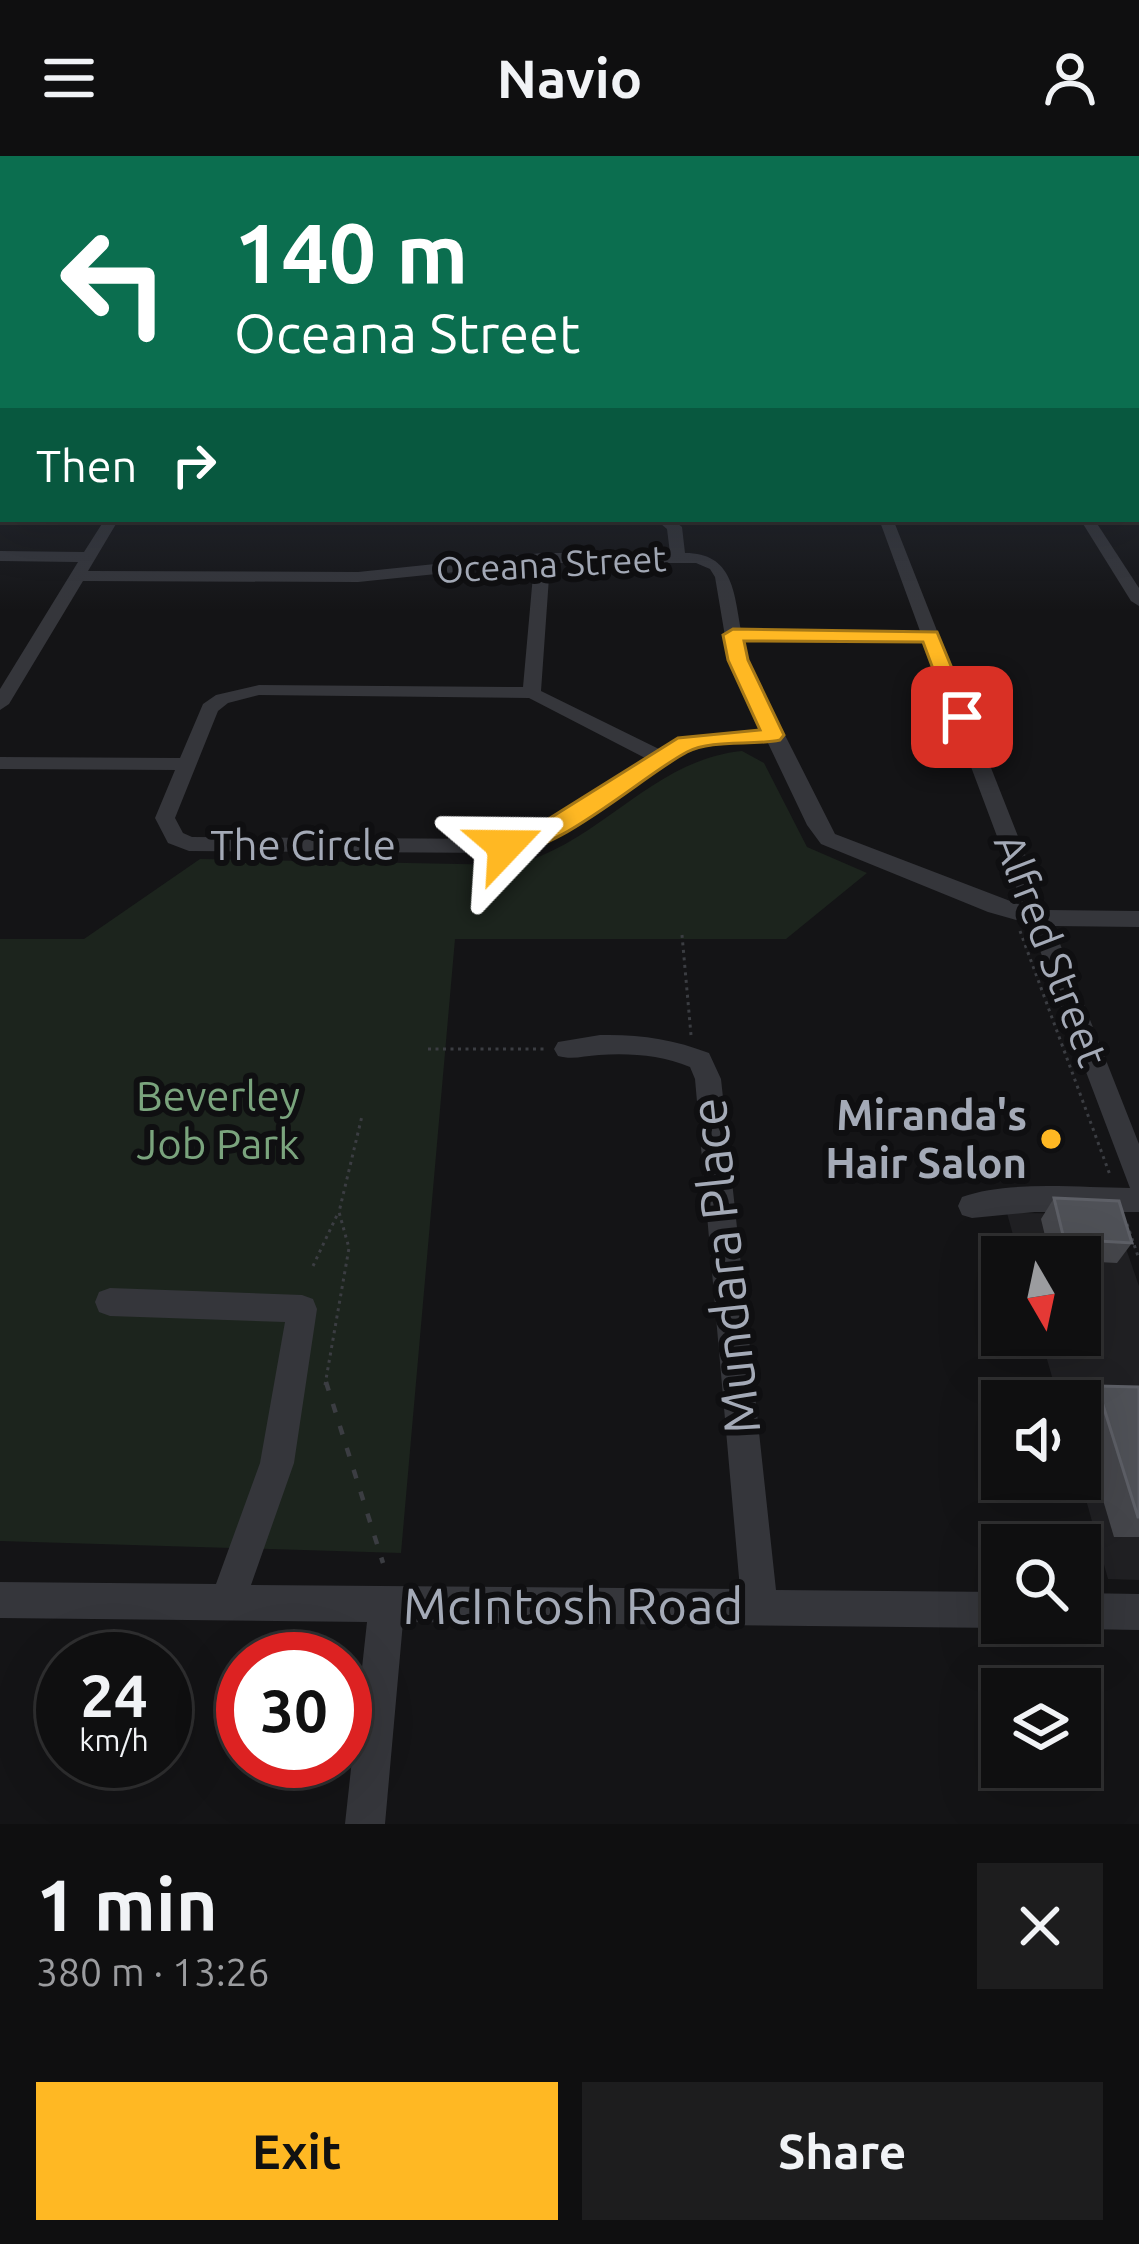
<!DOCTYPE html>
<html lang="en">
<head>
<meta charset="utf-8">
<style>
	:root { --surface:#0f0f10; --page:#1d1d1e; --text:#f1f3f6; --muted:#9b9c9f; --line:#2f2f30; --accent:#ffb823 }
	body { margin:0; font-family:Ubuntu,sans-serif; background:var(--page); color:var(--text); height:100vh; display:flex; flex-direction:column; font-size:45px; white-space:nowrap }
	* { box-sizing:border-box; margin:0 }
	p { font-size:39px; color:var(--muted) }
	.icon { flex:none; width:66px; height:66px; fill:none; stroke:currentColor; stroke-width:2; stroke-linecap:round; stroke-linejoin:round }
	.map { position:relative; height:1668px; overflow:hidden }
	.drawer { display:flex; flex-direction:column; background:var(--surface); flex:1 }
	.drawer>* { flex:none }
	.hud { position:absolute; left:0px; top:0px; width:1140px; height:366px; box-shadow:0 12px 48px #0002,0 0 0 3px var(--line); background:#0b6e4f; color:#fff; overflow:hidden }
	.needle { width:78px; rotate:171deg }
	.fabs { position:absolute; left:981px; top:1080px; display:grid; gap:24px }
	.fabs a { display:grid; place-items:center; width:120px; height:120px; border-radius:0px; background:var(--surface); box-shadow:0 12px 48px #0002,0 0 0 3px var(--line); font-size:60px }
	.speed { position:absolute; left:36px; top:1476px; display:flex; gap:24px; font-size:60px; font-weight:700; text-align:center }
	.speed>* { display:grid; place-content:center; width:156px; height:156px; border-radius:50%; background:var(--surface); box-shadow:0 12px 48px #0002,0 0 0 3px var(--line); line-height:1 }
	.speed small { font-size:30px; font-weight:400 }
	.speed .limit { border:18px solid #d22; background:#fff; color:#111 }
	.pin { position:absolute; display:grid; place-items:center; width:102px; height:102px; color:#fff; margin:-51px; border-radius:24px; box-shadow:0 6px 18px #0006 }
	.me { position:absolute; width:132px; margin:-66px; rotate:67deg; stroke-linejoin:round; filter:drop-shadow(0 0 9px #0008) }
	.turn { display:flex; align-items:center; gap:42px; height:252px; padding:0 36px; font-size:54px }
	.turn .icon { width:156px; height:156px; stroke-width:2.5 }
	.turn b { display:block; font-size:84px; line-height:102px }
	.then { display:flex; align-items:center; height:114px; padding:0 36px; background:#0003; gap:24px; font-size:45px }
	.round { display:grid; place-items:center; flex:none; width:126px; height:126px; border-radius:0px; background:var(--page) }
	.overview { display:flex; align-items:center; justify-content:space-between; height:204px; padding:0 36px }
	h1 { font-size:72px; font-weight:600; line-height:90px }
	.action { display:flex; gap:24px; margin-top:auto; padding:24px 36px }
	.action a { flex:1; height:138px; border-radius:0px; background:var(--accent); color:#111; font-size:48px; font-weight:600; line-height:138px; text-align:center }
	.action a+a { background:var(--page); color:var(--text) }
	header { display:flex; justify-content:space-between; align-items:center; height:156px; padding:0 36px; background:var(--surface); font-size:54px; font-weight:600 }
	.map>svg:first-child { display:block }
</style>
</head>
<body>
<header><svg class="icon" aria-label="menu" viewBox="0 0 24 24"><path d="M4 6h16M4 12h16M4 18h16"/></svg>Navio<svg class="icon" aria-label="person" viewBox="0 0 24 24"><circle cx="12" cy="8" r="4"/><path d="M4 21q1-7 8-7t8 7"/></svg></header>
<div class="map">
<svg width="1139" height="1668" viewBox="0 0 1139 1668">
	<rect width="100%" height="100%" fill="#141416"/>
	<!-- built -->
	<polygon fill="#202023" points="1007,1057 1114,1058 1139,1130 1139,1424 1108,1423 1080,1322 1080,1245 1059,1245 1040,1179 1080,1179 1080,1101 1019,1101"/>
	<!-- green -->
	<path fill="#1c241d" d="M 742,595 L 764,607 L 807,691 L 867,717 L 786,783 L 455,783 L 401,1397 L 0,1385 L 0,783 L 84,783 L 200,703 L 515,709 C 603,685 652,604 742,595 Z"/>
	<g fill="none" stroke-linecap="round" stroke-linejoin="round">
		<!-- path-far1 -->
		<g stroke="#3b3d42" stroke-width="3" stroke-dasharray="3 4.5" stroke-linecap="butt">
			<polyline points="1020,775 1110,1019"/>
			<polyline points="682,779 691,879"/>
			<polyline points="428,893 548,893"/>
			<polyline points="1127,1068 1139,1103"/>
			<polyline points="313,1110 338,1057"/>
			<polyline points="325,1229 349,1092 339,1056 362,960"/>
		</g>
		<!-- path -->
		<polyline stroke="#3b3d42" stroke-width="4.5" stroke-dasharray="9 14" stroke-linecap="butt" points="326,1226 383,1407"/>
		<!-- minor -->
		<g fill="#35363b" fill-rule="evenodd">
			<rect x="1137" y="301" width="2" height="11"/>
			<rect x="0" y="319" width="3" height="8"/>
			<path d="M 105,363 L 119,363 L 88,415 L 358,416 L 542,397 L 670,397 L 667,373 L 661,368 L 366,367 L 359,363 L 672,363 L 682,371 L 685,397 C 733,397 734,436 741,474 L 920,475 L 879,363 L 893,363 L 1047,754 L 1139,755 L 1139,771 L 1053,770 L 1139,988 L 1139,1056 L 1035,1056 L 972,1062 L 962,1059 L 958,1050 L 962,1041 C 1009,1024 1080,1032 1130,1032 L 1030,768 L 988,756 L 821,688 L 807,669 L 767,585 L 691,592 L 541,688 L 505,697 L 189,695 L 168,687 L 155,662 L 175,614 L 0,613 L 0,601 L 180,602 L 203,548 L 216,539 L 259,529 L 523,531 L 534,408 L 358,426 L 83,425 L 9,548 L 0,554 L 0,533 L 78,406 L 0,405 L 0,395 L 84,396 ZM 550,407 L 696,407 L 710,413 L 715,421 L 729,504 L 762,574 L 686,581 L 661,594 L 541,535 ZM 743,484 L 924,485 L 1023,750 L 835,678 L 747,504 ZM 259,539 L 529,542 L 647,603 L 527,678 L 505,683 L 192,681 L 183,677 L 175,662 L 218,555 L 228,547 Z"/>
			<polygon points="1080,363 1094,363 1139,432 1139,450 1131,445"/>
			<path d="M 600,879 C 638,878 673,883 709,897 L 721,923 L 776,1434 L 1002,1436 L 1002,1467 L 1014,1467 L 1002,1472 L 403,1466 L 385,1668 L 345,1668 L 367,1466 L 0,1462 L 0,1426 L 216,1428 L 260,1307 L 285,1166 L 110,1160 L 99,1156 L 95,1146 L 99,1136 L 110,1132 L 302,1139 L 313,1143 L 317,1153 L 294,1307 L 251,1429 L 740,1433 L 695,923 L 690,911 C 661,899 630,897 599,899 C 584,900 572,904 558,900 L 554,893 L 558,886 Z"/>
			<polygon points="1080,1437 1139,1438 1139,1474 1080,1473 1067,1468 1080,1467"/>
		</g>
		<!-- highway -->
		<rect fill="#60636d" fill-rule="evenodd" x="1137" y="322" width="2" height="12"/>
	</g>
	<!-- wall -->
	<g fill="#45464b">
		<polygon points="1054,1042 1132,1087 1117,1107 1080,1105 1080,1101 1050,1101 1041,1063"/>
		<polygon points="1097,1230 1139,1231 1139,1381 1114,1381 1080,1267 1080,1249"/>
	</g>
	<!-- building -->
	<g fill="#4f5157" stroke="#5d5f66" stroke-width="3">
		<polygon points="1054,1042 1119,1045 1132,1087 1064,1083"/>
		<polygon points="1097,1230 1139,1231 1139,1361 1138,1361"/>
	</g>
	<!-- sky -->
	<linearGradient id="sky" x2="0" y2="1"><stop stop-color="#0b0b0c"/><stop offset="0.49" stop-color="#343a47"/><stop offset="1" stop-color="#343a47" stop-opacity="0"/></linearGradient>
	<rect width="1139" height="455" fill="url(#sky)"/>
	<!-- route -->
	<path fill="#ffb823" stroke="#a67817" stroke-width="3" d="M 733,473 L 937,476 L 972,561 L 962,567 L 951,561 L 923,486 L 744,485 L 748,504 L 784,579 L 780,584 C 752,590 712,583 687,596 C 641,620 547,708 496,696 L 496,685 L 526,677 L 678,582 L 760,574 L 728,504 L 723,479 Z"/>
	<!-- markers -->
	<circle fill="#ffb823" stroke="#0f0f11" stroke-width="4.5" cx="1051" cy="983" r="12"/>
	<g text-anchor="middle" stroke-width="12" stroke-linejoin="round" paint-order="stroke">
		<!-- far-street labels -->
		<g font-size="36" fill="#a4aab7" stroke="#0f0f11">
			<text transform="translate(551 408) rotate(-3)" y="13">Oceana Street</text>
		</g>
		<!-- street labels -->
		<g font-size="42" fill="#a4aab7" stroke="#0f0f11">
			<text x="303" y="704">The Circle</text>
			<text transform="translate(1051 794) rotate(69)" y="15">Alfred Street</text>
		</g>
		<!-- park labels -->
		<g font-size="42" fill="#7aa47d" stroke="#0f0f11">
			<text x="218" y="955">Beverley<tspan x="218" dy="48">Job Park</tspan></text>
		</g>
		<!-- poi labels -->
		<g font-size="42" font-weight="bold" fill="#a4aab7" stroke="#0f0f11" text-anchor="end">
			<text x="1027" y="974">Miranda's<tspan x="1027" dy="48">Hair Salon</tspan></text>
		</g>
		<!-- near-street labels -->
		<g font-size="51" fill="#a4aab7" stroke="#0f0f11">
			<text transform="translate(725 1110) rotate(-96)" y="18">Mundara Place</text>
			<text x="573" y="1468">McIntosh Road</text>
		</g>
	</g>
</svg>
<div class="fabs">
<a><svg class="needle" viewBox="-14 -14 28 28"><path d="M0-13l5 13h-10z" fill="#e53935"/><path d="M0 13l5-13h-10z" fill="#9b9c9f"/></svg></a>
<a><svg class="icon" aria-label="sound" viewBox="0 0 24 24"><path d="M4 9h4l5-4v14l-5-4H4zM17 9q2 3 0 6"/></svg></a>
<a><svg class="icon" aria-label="search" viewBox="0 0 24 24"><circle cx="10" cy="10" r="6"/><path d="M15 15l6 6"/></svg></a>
<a><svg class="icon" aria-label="layers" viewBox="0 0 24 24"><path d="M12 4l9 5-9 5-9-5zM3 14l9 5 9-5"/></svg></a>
</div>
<div class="speed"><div>24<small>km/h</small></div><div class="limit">30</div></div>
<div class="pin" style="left:962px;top:561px;background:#d93025"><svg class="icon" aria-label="arrive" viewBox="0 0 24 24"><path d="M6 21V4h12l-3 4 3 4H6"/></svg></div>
<svg class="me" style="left:505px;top:690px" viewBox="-20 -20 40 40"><path d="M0-17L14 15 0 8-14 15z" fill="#ffb823" stroke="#fff" stroke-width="4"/></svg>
<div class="hud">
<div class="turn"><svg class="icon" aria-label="left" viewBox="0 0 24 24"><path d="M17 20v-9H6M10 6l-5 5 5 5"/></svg><div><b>140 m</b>Oceana Street</div></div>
<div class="then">Then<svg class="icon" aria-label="right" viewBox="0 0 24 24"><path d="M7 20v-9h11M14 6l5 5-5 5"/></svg></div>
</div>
</div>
<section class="drawer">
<div class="overview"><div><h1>1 min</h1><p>380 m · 13:26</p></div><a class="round"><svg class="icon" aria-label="close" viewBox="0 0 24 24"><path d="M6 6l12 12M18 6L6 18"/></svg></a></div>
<div class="action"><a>Exit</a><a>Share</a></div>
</section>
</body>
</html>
